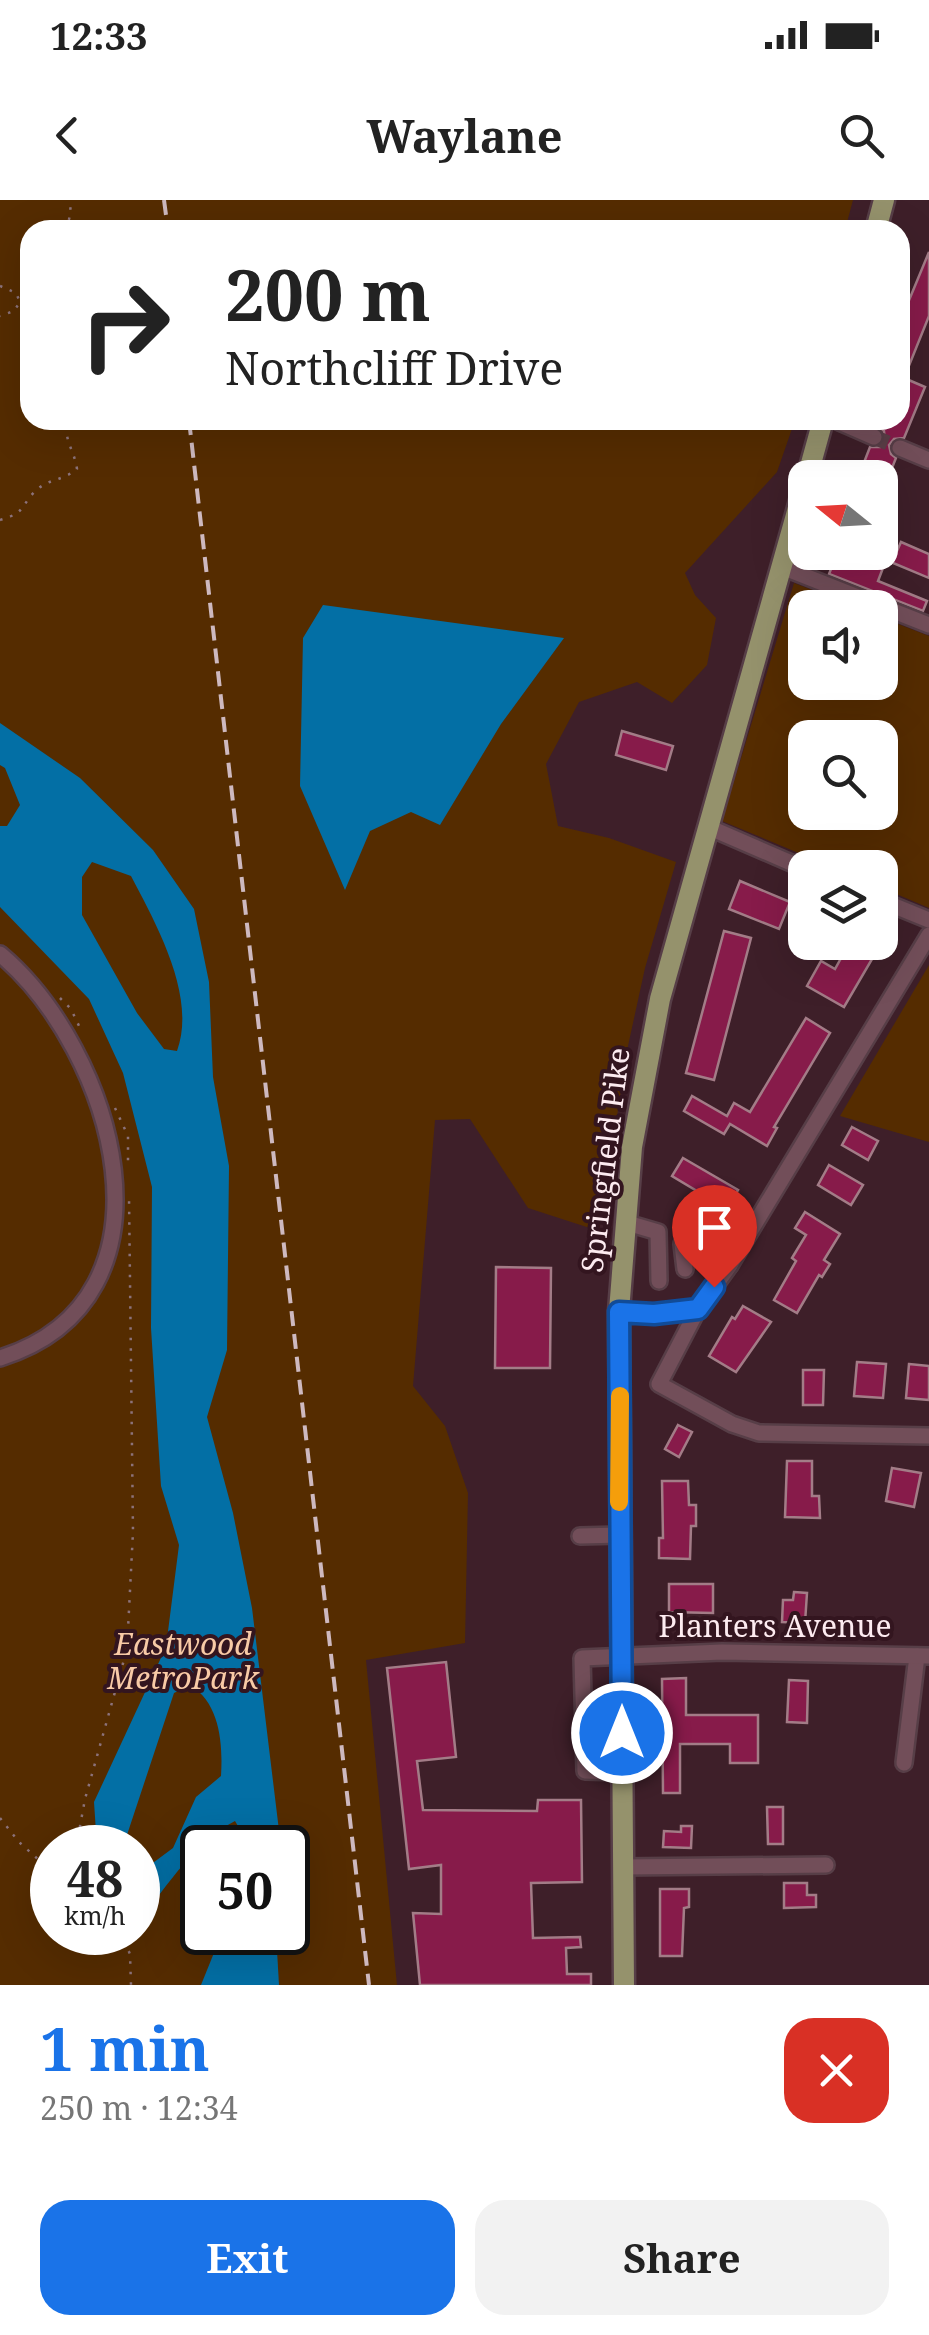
<!DOCTYPE html>
<html lang="en">
<head>
<meta charset="utf-8">
<style>
	:root { --surface:#fff; --page:#f2f2f2; --text:#222; --muted:#767676; --accent:#1a73e8 }
	body { margin:0; font-family:"Noto Serif",serif; background:var(--page); color:var(--text); height:100vh; display:flex; flex-direction:column; font-size:38px; white-space:nowrap }
	* { box-sizing:border-box; margin:0 }
	p { font-size:32px; color:var(--muted) }
	.icon { flex:none; width:55px; height:55px; fill:none; stroke:currentColor; stroke-width:2; stroke-linecap:round; stroke-linejoin:round }
	.map { position:relative; height:1785px; overflow:hidden }
	.panel { display:flex; flex-direction:column; background:var(--surface); flex:1 }
	.panel>* { flex:none }
	.banner { position:absolute; left:20px; top:20px; width:890px; height:210px; border-radius:30px; box-shadow:0 10px 40px #0002; background:#fff; color:var(--text); overflow:hidden }
	.needle { width:65px; rotate:288deg }
	.buttons { position:absolute; left:788px; top:260px; display:grid; gap:20px }
	.buttons a { display:grid; place-items:center; width:110px; height:110px; border-radius:20px; background:var(--surface); box-shadow:0 10px 40px #0002; font-size:50px }
	.speed { position:absolute; left:30px; top:1625px; display:flex; gap:20px; font-size:50px; font-weight:700; text-align:center }
	.speed>* { display:grid; place-content:center; width:130px; height:130px; border-radius:50%; background:var(--surface); box-shadow:0 10px 40px #0002; line-height:1 }
	.speed small { font-size:25px; font-weight:400 }
	.speed .limit { border:5px solid #111; border-radius:15px; background:#fff; color:#111 }
	.pin { position:absolute; display:grid; place-items:center; width:85px; height:85px; color:#fff; margin:-102px -42px; border-radius:50% 50% 50% 0; rotate:-45deg; box-shadow:0 0 10px #0007 }
	.pin .icon { rotate:45deg }
	.me { position:absolute; width:110px; margin:-55px; rotate:0deg; stroke-linejoin:round; filter:drop-shadow(0 0 8px #0008) }
	.turn { display:flex; align-items:center; gap:35px; height:210px; padding:0 40px; font-size:45px }
	.turn .icon { width:130px; height:130px; stroke-width:2.5 }
	.turn b { display:block; font-size:70px; line-height:85px }
	.round { display:grid; place-items:center; flex:none; width:105px; height:105px; border-radius:30px; background:var(--page) }
	.head { display:flex; align-items:center; justify-content:space-between; height:170px; padding:0 40px }
	h1 { font-size:60px; font-weight:700; line-height:75px; color:var(--accent) }
	.cta { display:flex; gap:20px; margin-top:auto; padding:20px 40px }
	.cta a { flex:1; height:115px; border-radius:30px; background:var(--accent); color:#fff; font-size:40px; font-weight:700; line-height:115px; text-align:center }
	.cta a+a { background:var(--page); color:var(--text) }
	.status { display:flex; justify-content:space-between; align-items:center; height:70px; padding:0 50px; background:var(--surface); direction:ltr }
	.status svg { height:28px; fill:currentColor }
	header { display:flex; justify-content:space-between; align-items:center; height:130px; padding:0 40px; background:var(--surface); font-size:45px; font-weight:700 }
	.map>svg:first-child { display:block }
</style>
</head>
<body>
<div class="status"><b>12:33</b><svg viewBox="0 0 49 12"><path d="M0 12V9h3v3zM5 12V6h3v6zM10 12V3h3v9zM15 12V0h3v12zM26 1h20v11H26zM47 4h2v5h-2z"/></svg></div>
<header><svg class="icon" aria-label="back" viewBox="0 0 24 24"><path d="M15 5l-7 7 7 7"/></svg>Waylane<svg class="icon" aria-label="search" viewBox="0 0 24 24"><circle cx="10" cy="10" r="6"/><path d="M15 15l6 6"/></svg></header>
<div class="map">
<svg width="929" height="1785" viewBox="0 0 929 1785">
	<rect width="100%" height="100%" fill="#3e1f29"/>
	<!-- green -->
	<g fill="#552c00" fill-rule="evenodd">
		<path d="M 0,0 L 853,0 L 845,30 L 30,30 L 30,220 L 795,220 L 777,272 L 685,373 L 695,395 L 716,418 L 707,465 L 672,503 L 637,482 L 579,502 L 546,564 L 558,626 L 609,638 L 676,662 L 645,768 L 628,846 L 599,1031 L 528,1008 L 470,919 L 435,920 L 413,1186 L 445,1226 L 468,1293 L 465,1443 L 366,1460 L 397,1785 L 0,1785 ZM 52,1648 L 138,1648 L 138,1732 L 52,1732 ZM 202,1648 L 288,1648 L 288,1732 L 202,1732 Z"/>
		<path d="M 794,383 L 856,407 L 805,408 L 805,482 L 880,482 L 880,417 L 929,436 L 929,708 L 880,687 L 880,668 L 832,667 L 722,621 ZM 805,538 L 880,538 L 880,612 L 805,612 Z"/>
		<polygon points="929,765 929,942 840,916"/>
	</g>
	<!-- water -->
	<g fill="#036fa5" fill-rule="evenodd">
		<polygon points="323,405 564,438 501,524 440,625 411,612 370,631 345,690 300,586 303,438"/>
		<path d="M 0,523 L 80,578 L 153,650 L 194,709 L 209,782 L 213,877 L 229,966 L 227,1150 L 207,1217 L 233,1313 L 252,1408 L 281,1647 L 247,1647 L 248,1643 L 235,1621 C 196,1641 168,1684 141,1719 L 138,1716 L 138,1674 L 173,1648 L 196,1597 L 221,1576 C 223,1544 220,1503 190,1485 L 174,1493 L 123,1647 L 97,1647 L 94,1602 L 166,1447 L 179,1345 L 161,1286 L 151,1128 L 152,987 L 123,873 L 89,799 L 0,707 L 0,626 L 7,626 L 20,605 L 5,568 L 0,565 ZM 92,662 L 131,676 C 156,724 197,796 177,851 L 164,849 L 137,813 L 82,715 L 82,677 Z"/>
		<polygon points="222,1733 276,1733 279,1785 201,1785"/>
	</g>
	<!-- building -->
	<g fill="#871b4a" stroke="#a37c87" stroke-width="2.5">
		<polygon points="929,52 929,116 904,178 925,187 904,238 894,239 889,245 891,254 896,258 888,278 858,278 870,247 880,247 885,241 884,231 878,227 881,220 900,220 900,122"/>
		<polygon points="901,342 929,354 929,378 886,360 878,381 927,401 923,411 829,374 838,352 880,352 880,345 897,351"/>
		<polygon points="622,531 673,546 666,570 616,555"/>
		<polygon points="740,681 790,702 779,729 729,709"/>
		<polygon points="724,731 751,738 714,880 686,873"/>
		<polygon points="850,742 882,742 844,807 807,786 821,761 835,769"/>
		<polygon points="806,818 830,833 774,927 777,928 767,946 730,924 724,934 684,911 692,896 727,916 734,903 750,912"/>
		<polygon points="852,927 878,941 868,960 842,945"/>
		<polygon points="683,958 738,990 727,1009 672,976"/>
		<polygon points="829,965 863,985 851,1005 818,985"/>
		<polygon points="686,1012 711,1022 704,1041 678,1032"/>
		<polygon points="805,1012 840,1034 824,1060 830,1064 822,1077 819,1075 797,1113 774,1100 796,1061 792,1058 806,1035 795,1028"/>
		<polygon points="496,1067 551,1068 550,1168 495,1168"/>
		<polygon points="743,1106 771,1122 736,1172 709,1156 732,1117 735,1119"/>
		<polygon points="857,1162 886,1164 883,1198 854,1196"/>
		<polygon points="909,1164 929,1166 929,1200 906,1198"/>
		<polygon points="803,1170 824,1170 823,1205 803,1205"/>
		<polygon points="678,1225 692,1232 679,1257 665,1249"/>
		<polygon points="787,1261 812,1261 812,1296 819,1296 820,1318 785,1317"/>
		<polygon points="892,1268 921,1273 914,1307 886,1301"/>
		<polygon points="662,1281 688,1281 689,1305 696,1305 696,1326 691,1326 690,1359 659,1358 659,1338 663,1338"/>
		<polygon points="669,1384 713,1384 713,1413 669,1412"/>
		<polygon points="794,1392 807,1393 805,1423 782,1422 783,1400 793,1400"/>
		<polygon points="446,1462 456,1557 417,1561 423,1610 537,1611 538,1600 581,1600 582,1682 531,1683 533,1738 580,1737 581,1747 566,1748 567,1774 591,1774 591,1785 420,1785 413,1713 441,1714 441,1665 409,1669 387,1468"/>
		<polygon points="686,1478 686,1515 758,1515 758,1563 730,1563 730,1544 680,1544 680,1593 663,1593 662,1479"/>
		<polygon points="789,1480 808,1481 807,1523 787,1522"/>
		<polygon points="767,1607 783,1607 783,1644 768,1644"/>
		<polygon points="681,1626 692,1626 691,1648 663,1647 664,1631 681,1632"/>
		<polygon points="784,1683 807,1683 807,1695 816,1695 816,1707 784,1708"/>
		<polygon points="660,1689 689,1689 689,1707 684,1708 682,1756 660,1756"/>
	</g>
	<g fill="none" stroke-linecap="round" stroke-linejoin="round">
		<!-- minor-tunnel -->
		<polyline stroke="#5b3e47" stroke-width="15" stroke-dasharray="15 8" stroke-linecap="butt" points="874,237 900,248"/>
		<!-- minor casing -->
		<g stroke="#573e47" stroke-width="20">
			<g id="minor">
				<polyline points="835,220 874,237"/>
				<polyline points="900,248 929,260"/>
				<polyline points="782,367 929,425"/>
				<polyline points="708,627 805,669"/>
				<polyline points="880,700 929,720"/>
				<polyline points="929,735 730,1065 698,1109 659,1184 732,1224 759,1233 929,1236"/>
				<path d="M 0,754 C 113,849 189,1099 0,1158"/>
				<polyline points="624,1022 658,1032 659,1081"/>
				<polyline points="685,1069 682,1044 730,1065"/>
				<polyline points="619,1111 654,1114 698,1109"/>
				<polyline points="580,1336 620,1335"/>
				<polyline points="904,1563 917,1456"/>
				<polyline points="622,1572 585,1571 582,1458 722,1452 929,1456"/>
				<polyline points="623,1667 826,1665"/>
			</g>
		</g>
		<!-- major casing -->
		<g stroke="#573e47" stroke-width="25">
			<g id="major">
				<polyline points="876,30 884,0"/>
				<polyline points="807,278 823,220"/>
				<polyline points="624,1785 619,1111 632,947 660,799 805,283"/>
			</g>
		</g>
		<!-- path -->
		<g stroke="#8c727a" stroke-width="2.5" stroke-dasharray="2.5 8" stroke-linecap="butt">
			<polyline points="66,30 71,12 69,0"/>
			<polyline points="0,86 16,93 20,102 14,111 0,116"/>
			<path d="M 0,320 C 29,312 20,303 39,288 C 50,279 64,280 77,269 C 74,249 65,244 66,220"/>
			<polyline points="60,798 71,809 80,828"/>
			<polyline points="115,908 128,936 128,963"/>
			<polyline points="0,1618 19,1642 52,1672"/>
			<polyline points="76,1648 85,1599 127,1449 133,1332 129,996"/>
			<polyline points="120,1732 130,1754 131,1785"/>
		</g>
		<!-- minor -->
		<use href="#minor" stroke="#724e59" stroke-width="15"/>
		<!-- major -->
		<use href="#major" stroke="#95926c" stroke-width="20"/>
		<!-- rail -->
		<g stroke="#ceb9bf" stroke-width="4" stroke-dasharray="15 8" stroke-linecap="butt">
			<polyline points="164,0 168,30"/>
			<polyline points="189,220 369,1785"/>
		</g>
	</g>
	<g fill="none" stroke-linecap="round" stroke-linejoin="round">
		<!-- route casing -->
		<g stroke="#114b97" stroke-width="25">
			<polyline id="route" points="622,1533 619,1112 654,1114 698,1109 714,1087"/>
		</g>
		<!-- route -->
		<use href="#route" stroke="#1a73e8" stroke-width="18"/>
		<!-- slow -->
		<polyline stroke="#f59e0b" stroke-width="18" points="619,1302 620,1196"/>
	</g>
	<g text-anchor="middle" stroke-width="8" stroke-linejoin="round" paint-order="stroke">
		<!-- street labels -->
		<g font-size="30" fill="#fdebf0" stroke="#33151f">
			<text transform="translate(606 960) rotate(-83)" y="10">Springfield Pike</text>
			<text x="775" y="1437">Planters Avenue</text>
		</g>
		<!-- park labels -->
		<g font-size="30" font-style="italic" fill="#f8caa6" stroke="#33151f">
			<text x="183" y="1455">Eastwood<tspan x="183" dy="34">MetroPark</tspan></text>
		</g>
	</g>
</svg>
<div class="buttons">
<a><svg class="needle" viewBox="-14 -14 28 28"><path d="M0-13l5 13h-10z" fill="#e53935"/><path d="M0 13l5-13h-10z" fill="#767676"/></svg></a>
<a><svg class="icon" aria-label="sound" viewBox="0 0 24 24"><path d="M4 9h4l5-4v14l-5-4H4zM17 9q2 3 0 6"/></svg></a>
<a><svg class="icon" aria-label="search" viewBox="0 0 24 24"><circle cx="10" cy="10" r="6"/><path d="M15 15l6 6"/></svg></a>
<a><svg class="icon" aria-label="layers" viewBox="0 0 24 24"><path d="M12 4l9 5-9 5-9-5zM3 14l9 5 9-5"/></svg></a>
</div>
<div class="speed"><div>48<small>km/h</small></div><div class="limit">50</div></div>
<div class="pin" style="left:714px;top:1087px;background:#d93025"><svg class="icon" aria-label="arrive" viewBox="0 0 24 24"><path d="M6 21V4h12l-3 4 3 4H6"/></svg></div>
<svg class="me" style="left:622px;top:1533px" viewBox="-20 -20 40 40"><circle r="17" fill="#1a73e8" stroke="#fff" stroke-width="3"/><path d="M0-11L8 9 0 5-8 9z" fill="#fff"/></svg>
<div class="banner">
<div class="turn"><svg class="icon" aria-label="right" viewBox="0 0 24 24"><path d="M7 20v-9h11M14 6l5 5-5 5"/></svg><div><b>200 m</b>Northcliff Drive</div></div>
</div>
</div>
<section class="panel">
<div class="head"><div><h1>1 min</h1><p>250 m · 12:34</p></div><a class="round" style="background:#d93025;color:#fff"><svg class="icon" aria-label="close" viewBox="0 0 24 24"><path d="M6 6l12 12M18 6L6 18"/></svg></a></div>
<div class="cta"><a>Exit</a><a>Share</a></div>
</section>
</body>
</html>
